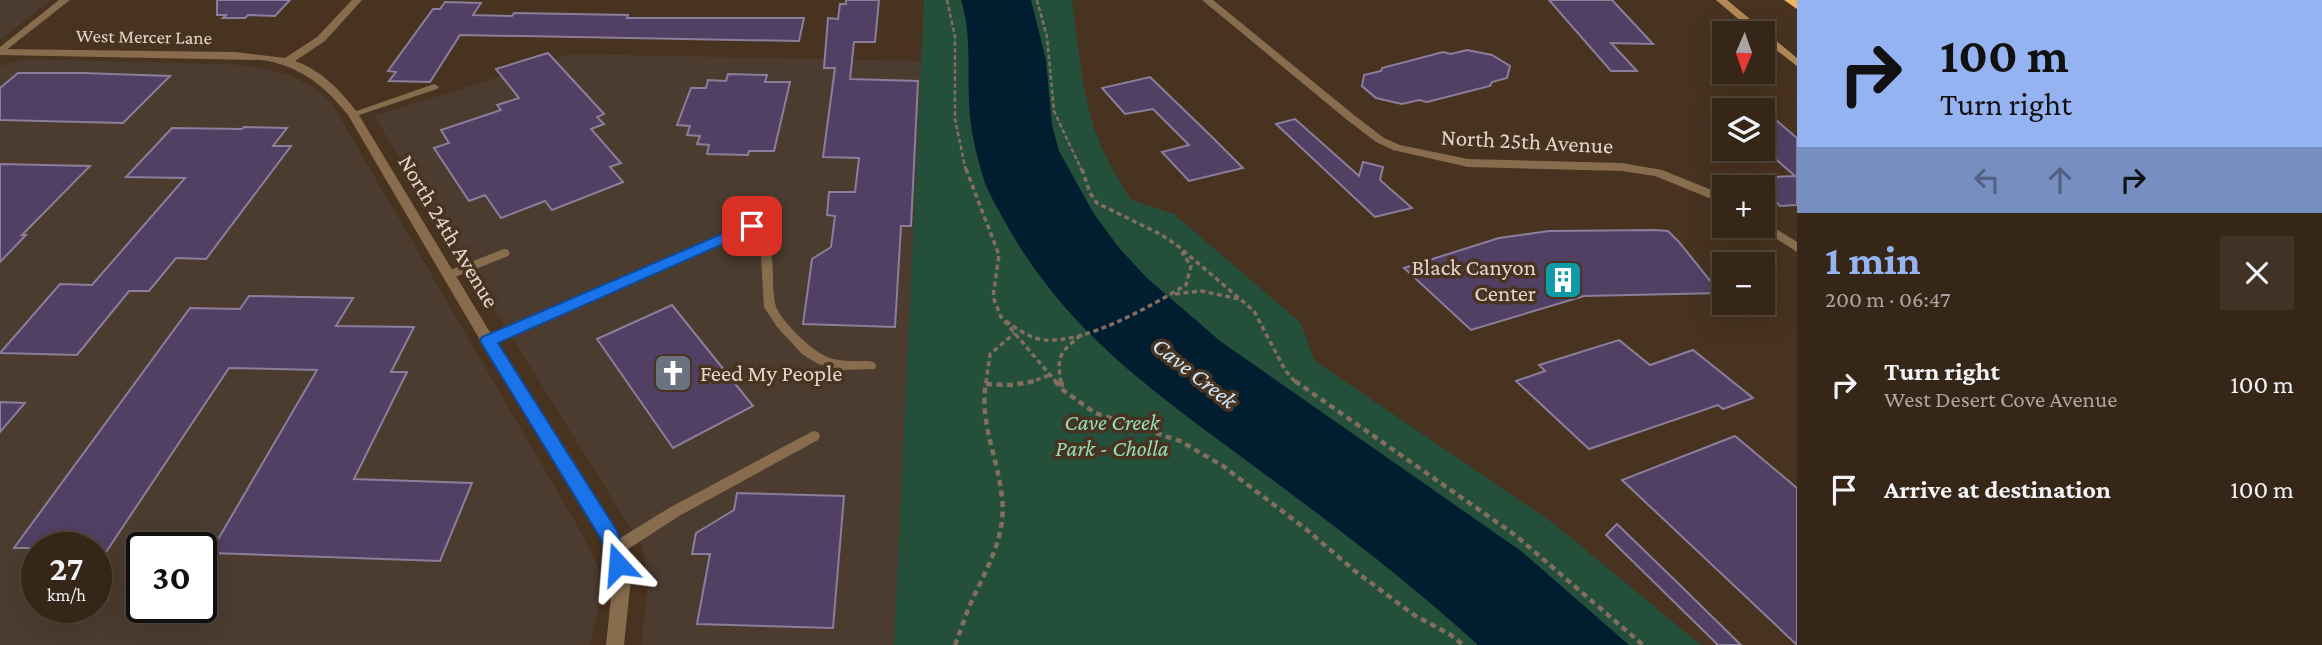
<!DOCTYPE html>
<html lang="en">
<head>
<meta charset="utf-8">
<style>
	:root { --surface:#362618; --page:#413225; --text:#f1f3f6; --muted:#aaa5a2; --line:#504337; --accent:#95b2f1 }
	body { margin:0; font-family:"Crimson Pro",serif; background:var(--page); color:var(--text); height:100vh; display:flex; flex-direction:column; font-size:26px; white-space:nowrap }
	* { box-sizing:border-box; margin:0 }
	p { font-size:23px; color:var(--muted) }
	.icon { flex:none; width:38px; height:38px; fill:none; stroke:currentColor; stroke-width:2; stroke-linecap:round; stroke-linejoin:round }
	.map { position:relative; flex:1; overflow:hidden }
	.side { display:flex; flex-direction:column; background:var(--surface); width:525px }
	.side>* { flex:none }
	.top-card { background:#95b2f1; color:#111; overflow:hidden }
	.needle { width:46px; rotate:182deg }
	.controls { position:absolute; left:1712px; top:21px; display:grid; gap:14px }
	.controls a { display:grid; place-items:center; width:63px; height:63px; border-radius:0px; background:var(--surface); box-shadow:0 7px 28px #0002,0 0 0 2px var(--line); font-size:35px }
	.speed { position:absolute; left:21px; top:532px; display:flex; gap:14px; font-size:35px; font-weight:700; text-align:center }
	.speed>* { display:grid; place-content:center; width:91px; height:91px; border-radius:50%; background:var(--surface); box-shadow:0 7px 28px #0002,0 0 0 2px var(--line); line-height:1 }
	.speed small { font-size:18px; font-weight:400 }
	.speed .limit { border:4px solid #111; border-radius:10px; background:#fff; color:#111 }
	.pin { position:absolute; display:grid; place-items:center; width:60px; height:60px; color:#fff; margin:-30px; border-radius:14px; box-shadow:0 4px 10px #0006 }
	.me { position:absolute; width:77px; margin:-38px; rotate:341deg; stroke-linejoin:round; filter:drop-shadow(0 0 5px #0008) }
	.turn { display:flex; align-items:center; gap:24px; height:147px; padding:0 28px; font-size:32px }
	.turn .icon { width:91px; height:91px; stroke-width:2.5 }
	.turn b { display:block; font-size:49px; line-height:60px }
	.lanes { display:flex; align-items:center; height:66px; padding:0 28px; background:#0003; justify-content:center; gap:35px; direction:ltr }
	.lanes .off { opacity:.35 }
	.round { display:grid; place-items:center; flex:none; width:74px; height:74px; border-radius:0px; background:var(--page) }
	.head { display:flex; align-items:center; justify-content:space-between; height:119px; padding:0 28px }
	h1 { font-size:42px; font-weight:700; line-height:52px; color:var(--accent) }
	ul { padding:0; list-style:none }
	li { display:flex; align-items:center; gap:21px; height:105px; padding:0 28px }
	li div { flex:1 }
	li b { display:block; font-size:26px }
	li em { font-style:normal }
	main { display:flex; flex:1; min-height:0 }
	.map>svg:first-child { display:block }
</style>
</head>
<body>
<main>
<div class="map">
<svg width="1797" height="645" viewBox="0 0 1797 645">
	<rect width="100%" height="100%" fill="#483220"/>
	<!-- industrial -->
	<g fill="#4b3c2f" fill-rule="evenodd">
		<polygon points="0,0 51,0 0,40"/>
		<polygon points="572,54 922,61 894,645 641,645 648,587 643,548 374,116"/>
		<path d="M 23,59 L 246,65 L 287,74 L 311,86 L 331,102 L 581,532 L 598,567 L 601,595 L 590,645 L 0,645 L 0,66 ZM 37,548 L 96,548 L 96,607 L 37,607 ZM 142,548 L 201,548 L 201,607 L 142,607 Z"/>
	</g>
	<!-- green -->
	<path fill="#244f3a" d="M 924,0 L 1072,0 C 1078,42 1081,87 1094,128 C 1103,154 1117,177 1131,200 L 1174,214 L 1300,322 L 1315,361 L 1553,523 L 1701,645 L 894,645 Z"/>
	<!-- water -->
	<path fill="#001e30" d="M 961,0 L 1031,0 L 1046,60 L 1052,125 L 1059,151 L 1094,214 L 1120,249 L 1147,278 L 1220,341 L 1521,551 L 1629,645 L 1478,645 C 1408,581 1331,523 1255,467 C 1161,397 1073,338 1012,234 C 1003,218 992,200 985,183 C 978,161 972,138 970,116 C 966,77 973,38 961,0 Z"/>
	<!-- building -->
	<g fill="#514064" stroke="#8b7e9a" stroke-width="2">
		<polygon points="217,0 290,0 275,16 248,15 245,18 223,18 226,15 217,15"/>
		<polygon points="846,0 879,0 875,42 854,42 850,79 918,81 911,226 901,226 895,327 803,324 812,259 831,247 835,216 827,215 829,192 855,192 859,158 823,157 835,68 824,68 828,18 838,19 840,4 846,4"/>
		<polygon points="1549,0 1612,0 1653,44 1611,43 1637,71 1611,71"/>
		<polygon points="445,2 481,3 473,15 512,16 514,13 628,15 627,18 804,18 799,41 460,35 430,82 389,81 396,72 388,71 433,9 440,9"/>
		<polygon points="1467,50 1492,55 1510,66 1507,78 1492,82 1490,86 1427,102 1419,100 1402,104 1376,98 1362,86 1364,75 1381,71 1382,68 1443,52 1451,54"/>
		<polygon points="548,53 604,114 597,117 604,124 591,129 621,163 610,167 623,182 552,210 545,201 501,218 485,195 469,201 434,148 449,143 441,130 501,110 497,105 519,98 496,69"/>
		<polygon points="18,73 83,73 170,76 123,123 0,120 0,88"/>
		<polygon points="728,74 767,75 765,82 790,82 774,151 749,151 748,155 707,154 709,145 697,144 700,136 687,135 690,126 677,125 691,88 706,88 708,80 726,81"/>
		<polygon points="1150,77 1211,136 1243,168 1189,181 1162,152 1189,145 1153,109 1125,114 1102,88"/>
		<polygon points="1762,108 1797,138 1797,205 1780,206 1751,178 1795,176 1762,147"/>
		<polygon points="1295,119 1359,176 1363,162 1383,167 1380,180 1412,208 1375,217 1276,124"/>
		<polygon points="244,127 287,128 273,146 291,146 206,259 176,258 149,291 129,291 77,355 0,353 60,284 92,285 185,178 126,177 172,128 242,129"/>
		<polygon points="0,164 90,166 22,235 26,235 0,262"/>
		<polygon points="1655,230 1668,231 1679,242 1720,293 1584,296 1471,330 1404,268 1499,238 1549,231"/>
		<polygon points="249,296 353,298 336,326 414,327 391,372 407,372 354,479 472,483 440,561 210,553 317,370 229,368 96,567 96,548 14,548 190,308 240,309"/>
		<polygon points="672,305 753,406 673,448 597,339"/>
		<polygon points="1619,340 1650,365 1693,350 1753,398 1723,409 1718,405 1589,449 1516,381 1545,371 1539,365"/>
		<polygon points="0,402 25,403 0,432"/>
		<polygon points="1735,436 1797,488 1797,645 1622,480"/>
		<polygon points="737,493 844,496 833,628 697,624 710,554 692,554 696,533 734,510"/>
		<polygon points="1617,524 1685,590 1741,645 1718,645 1606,535"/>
	</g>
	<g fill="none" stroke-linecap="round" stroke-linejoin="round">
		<!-- path-far2 -->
		<g stroke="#826e5f" stroke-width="2.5" stroke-dasharray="4.5 2.5" stroke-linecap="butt">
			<polyline points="947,0 955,37 955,119 966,171"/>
			<polyline points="1037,0 1047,37 1054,111 1082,171"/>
		</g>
		<!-- path-far1 -->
		<g stroke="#826e5f" stroke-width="3.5" stroke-dasharray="5 3.5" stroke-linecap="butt">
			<polyline points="966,169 999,255 993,297 1001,317 1057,383"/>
			<polyline points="1082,169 1090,193 1097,203 1160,234 1178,246 1254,311 1285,370 1296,383"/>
			<polyline points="1175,294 1201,291 1239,299"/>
			<path d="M 1006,321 C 1017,329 1031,339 1045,340 C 1087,343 1151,306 1186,285 L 1191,266 L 1182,252"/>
			<polyline points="986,383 990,354 1015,333"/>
			<polyline points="1028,383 1050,375"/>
			<path d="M 1061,383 C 1056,355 1061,352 1081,335"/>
		</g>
		<!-- path -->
		<g stroke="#826e5f" stroke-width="4.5" stroke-dasharray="6 4.5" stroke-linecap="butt">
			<polyline points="1055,381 1063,390 1095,413 1180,441 1223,466 1307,530 1355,571 1414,615 1451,635 1463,645"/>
			<polyline points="1061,381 1062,387"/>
			<polyline points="1295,381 1515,535 1643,645"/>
			<polyline points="986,384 1011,385 1035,381"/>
			<path d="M 955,645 C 962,627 968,607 977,590 C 991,560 1006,532 1002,498 C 998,456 979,425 986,381"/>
		</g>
		<!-- service -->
		<g fill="#876d4e" fill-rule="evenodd">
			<polygon points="434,84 439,87 437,89 353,117 348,114"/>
			<path d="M 752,222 C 758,225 759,228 763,234 C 778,259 770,276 775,303 C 778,319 812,351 827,357 C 840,362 856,361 870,361 L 875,363 L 876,366 L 875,369 L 842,370 L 818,364 L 802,354 L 777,327 L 764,307 L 761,256 L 757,243 L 746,226 Z"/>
			<polygon points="504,249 508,250 510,253 508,256 453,278 445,278 443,275 445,272"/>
			<polygon points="813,431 818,432 820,436 818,440 679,516 619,555 614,557 609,555 607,550 609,545 669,508"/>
		</g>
		<!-- minor -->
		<path fill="#876d4e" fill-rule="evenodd" d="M 352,0 L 362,0 L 325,41 L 295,61 C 321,70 340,90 357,112 L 491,334 L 748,223 L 752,222 L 758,226 L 756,229 L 497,343 L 618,537 L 631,578 L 624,645 L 606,645 L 613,578 L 602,539 L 483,345 L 348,115 C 324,85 300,66 262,60 L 0,55 L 0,49 L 235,52 L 285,58 L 317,37 Z"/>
		<!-- tertiary -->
		<g fill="#876d4e" fill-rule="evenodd">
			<polygon points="59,0 70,0 0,55 0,47"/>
			<polygon points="1202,0 1213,0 1354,115 1384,138 1400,145 1468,159 1622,163 1662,170 1724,195 1724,204 1655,176 1622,171 1468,167 1393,150 1376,142 1346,119"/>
			<polygon points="1762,220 1797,242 1797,252 1758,227 1762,226"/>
		</g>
		<!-- secondary -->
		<polygon fill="#b28a57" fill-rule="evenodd" points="1716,0 1727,0 1797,58 1797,66 1762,39 1762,33 1755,33"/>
		<!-- motorway -->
		<polygon fill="#f3b461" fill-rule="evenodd" points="1784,0 1797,0 1797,9"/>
	</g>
	<!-- route -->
	<polygon fill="#1a73e8" stroke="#114b97" stroke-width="2" points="752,221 757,222 760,226 757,229 498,343 617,531 628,564 625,570 618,573 611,570 601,539 480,341 482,337"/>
	<!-- icons -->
	<defs>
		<g id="building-square" transform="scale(2.0125)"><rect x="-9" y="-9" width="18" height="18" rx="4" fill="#0f9aa8" stroke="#483220"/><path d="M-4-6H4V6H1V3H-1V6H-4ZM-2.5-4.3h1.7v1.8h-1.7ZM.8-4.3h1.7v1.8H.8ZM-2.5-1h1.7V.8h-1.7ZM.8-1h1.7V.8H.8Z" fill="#fff"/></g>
		<g id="church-square" transform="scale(2.0125)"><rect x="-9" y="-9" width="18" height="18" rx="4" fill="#6b7280" stroke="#483220"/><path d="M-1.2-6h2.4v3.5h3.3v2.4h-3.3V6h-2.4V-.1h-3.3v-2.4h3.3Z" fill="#fff"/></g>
	</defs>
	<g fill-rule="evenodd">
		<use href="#building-square" x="1563" y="280"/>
		<use href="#church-square" x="673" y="373"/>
	</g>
	<g text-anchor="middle" stroke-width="7" stroke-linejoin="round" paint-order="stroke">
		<!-- far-street labels -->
		<g font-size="19" fill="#e4d5ca" stroke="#483220">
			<text transform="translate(144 36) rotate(1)" y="7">West Mercer Lane</text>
		</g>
		<!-- street labels -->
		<g font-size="23" fill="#e4d5ca" stroke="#483220">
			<text transform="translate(1527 141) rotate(3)" y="8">North 25th Avenue</text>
			<text transform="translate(449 231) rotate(59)" y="8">North 24th Avenue</text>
		</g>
		<!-- poi labels -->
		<g font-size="23" fill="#e4d5ca" stroke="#483220" text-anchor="end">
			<text x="1536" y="275">Black Canyon<tspan x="1536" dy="26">Center</tspan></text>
			<text x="700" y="381" text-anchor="start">Feed My People</text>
		</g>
		<!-- park labels -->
		<g font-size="23" font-style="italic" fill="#93deb6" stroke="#483220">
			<text x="1112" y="430">Cave Creek<tspan x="1112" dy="26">Park - Cholla</tspan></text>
		</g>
		<!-- water labels -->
		<g font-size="24" font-style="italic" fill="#cde7fa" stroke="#483220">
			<text transform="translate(1195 373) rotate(38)" y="8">Cave Creek</text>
		</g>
	</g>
</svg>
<div class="controls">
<a><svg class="needle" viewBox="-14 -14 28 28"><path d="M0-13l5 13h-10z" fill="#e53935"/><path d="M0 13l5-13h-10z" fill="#aaa5a2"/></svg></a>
<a><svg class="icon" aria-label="layers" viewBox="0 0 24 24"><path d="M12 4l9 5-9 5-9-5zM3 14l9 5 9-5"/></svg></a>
<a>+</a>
<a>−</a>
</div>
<div class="speed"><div>27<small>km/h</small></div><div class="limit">30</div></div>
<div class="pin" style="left:752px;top:226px;background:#d93025"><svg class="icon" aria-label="arrive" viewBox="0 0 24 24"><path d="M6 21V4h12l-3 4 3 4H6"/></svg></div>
<svg class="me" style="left:618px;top:564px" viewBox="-20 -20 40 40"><path d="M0-17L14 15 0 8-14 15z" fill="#1a73e8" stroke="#fff" stroke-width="4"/></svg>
</div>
<section class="side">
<div class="top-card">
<div class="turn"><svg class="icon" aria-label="right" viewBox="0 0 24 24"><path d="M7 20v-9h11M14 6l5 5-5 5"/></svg><div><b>100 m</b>Turn right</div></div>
<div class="lanes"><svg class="icon off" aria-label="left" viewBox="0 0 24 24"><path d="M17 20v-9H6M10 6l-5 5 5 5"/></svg><svg class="icon off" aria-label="ahead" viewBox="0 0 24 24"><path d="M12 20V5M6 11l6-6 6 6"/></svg><svg class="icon" aria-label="right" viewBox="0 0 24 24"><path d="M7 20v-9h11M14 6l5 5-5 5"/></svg></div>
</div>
<div class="head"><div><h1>1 min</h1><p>200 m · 06:47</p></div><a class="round"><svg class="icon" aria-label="close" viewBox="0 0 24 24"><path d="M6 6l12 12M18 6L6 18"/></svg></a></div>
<ul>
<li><svg class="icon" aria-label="right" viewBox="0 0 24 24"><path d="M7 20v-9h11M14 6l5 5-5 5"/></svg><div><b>Turn right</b><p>West Desert Cove Avenue</p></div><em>100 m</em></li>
<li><svg class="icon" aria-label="arrive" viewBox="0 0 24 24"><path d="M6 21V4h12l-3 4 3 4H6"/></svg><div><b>Arrive at destination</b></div><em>100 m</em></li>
</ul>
</section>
</main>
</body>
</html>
